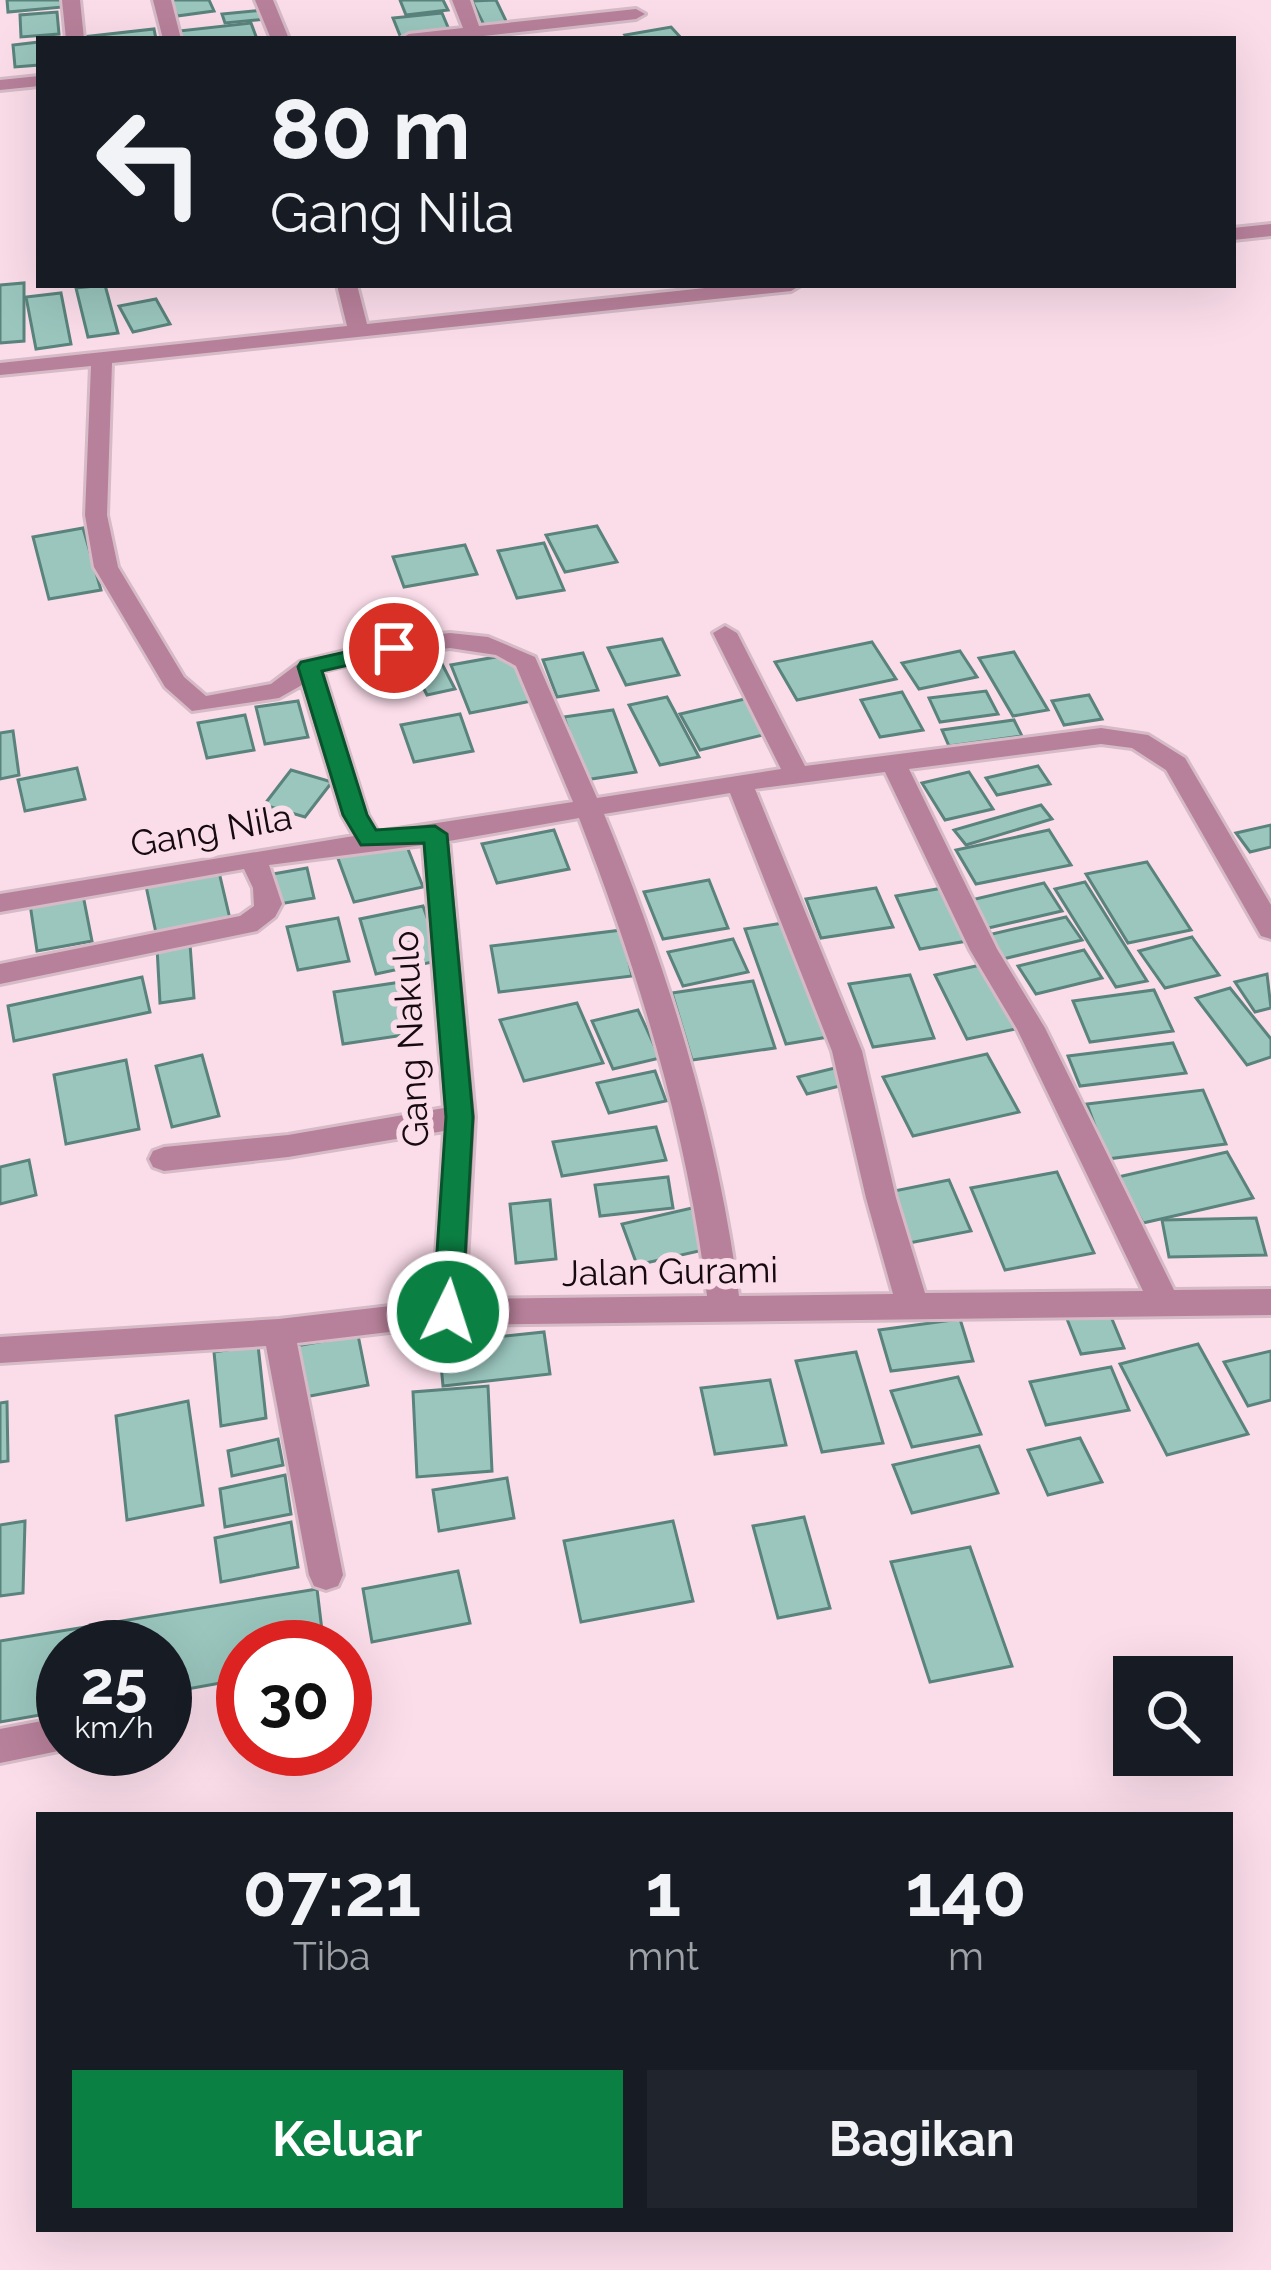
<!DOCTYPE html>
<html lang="id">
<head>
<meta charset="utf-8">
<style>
	:root { --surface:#171b24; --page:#20242c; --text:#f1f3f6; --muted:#9ea1a6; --accent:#0b8043 }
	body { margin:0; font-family:Raleway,sans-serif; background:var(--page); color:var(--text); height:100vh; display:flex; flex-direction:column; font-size:45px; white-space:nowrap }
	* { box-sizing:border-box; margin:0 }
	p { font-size:39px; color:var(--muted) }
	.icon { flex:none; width:66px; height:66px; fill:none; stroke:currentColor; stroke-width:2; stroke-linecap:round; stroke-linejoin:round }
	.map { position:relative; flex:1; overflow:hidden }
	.panel { position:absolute; left:36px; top:1812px; width:1197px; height:420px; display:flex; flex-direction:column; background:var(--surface); border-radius:0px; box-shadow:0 12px 48px #0002 }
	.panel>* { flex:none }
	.hud { position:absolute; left:36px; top:36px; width:1200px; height:252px; border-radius:0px; box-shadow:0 12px 48px #0002; background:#171b24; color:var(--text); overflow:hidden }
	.tools { position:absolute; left:1113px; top:1656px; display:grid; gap:24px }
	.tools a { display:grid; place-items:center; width:120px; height:120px; border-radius:0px; background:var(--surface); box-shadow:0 12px 48px #0002; font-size:60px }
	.speed { position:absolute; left:36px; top:1620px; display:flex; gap:24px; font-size:60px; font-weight:700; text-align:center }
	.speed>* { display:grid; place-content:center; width:156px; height:156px; border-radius:50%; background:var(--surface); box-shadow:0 12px 48px #0002; line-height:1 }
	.speed small { font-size:30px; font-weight:400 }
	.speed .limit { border:18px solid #d22; background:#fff; color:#111 }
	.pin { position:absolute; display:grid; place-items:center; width:102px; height:102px; color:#fff; margin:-51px; border:6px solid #fff; border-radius:50%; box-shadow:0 3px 12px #0007 }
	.me { position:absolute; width:132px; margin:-66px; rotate:4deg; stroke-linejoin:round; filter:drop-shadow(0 0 9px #0008) }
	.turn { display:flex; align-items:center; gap:42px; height:252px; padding:0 36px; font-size:54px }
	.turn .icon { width:156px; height:156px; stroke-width:2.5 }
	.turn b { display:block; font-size:84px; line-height:102px }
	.eta { display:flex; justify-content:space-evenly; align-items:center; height:204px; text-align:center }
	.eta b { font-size:72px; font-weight:700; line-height:84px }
	.cta { display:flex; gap:24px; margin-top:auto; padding:24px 36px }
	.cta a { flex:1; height:138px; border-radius:0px; background:var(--accent); color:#fff; font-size:48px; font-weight:700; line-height:138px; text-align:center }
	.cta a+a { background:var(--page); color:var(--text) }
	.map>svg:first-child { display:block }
</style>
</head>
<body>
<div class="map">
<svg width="1271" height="2270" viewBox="0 0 1271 2270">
	<rect width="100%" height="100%" fill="#fbddea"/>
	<!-- building -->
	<g fill="#9ac6be" stroke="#59837c" stroke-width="3">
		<polygon points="7,0 62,0 63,7 8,12"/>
		<polygon points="170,0 209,0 214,11 177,16"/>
		<polygon points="400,0 443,0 448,10 406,15"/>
		<polygon points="496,0 508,25 485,27 472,1"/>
		<polygon points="263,10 266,19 225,23 222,14"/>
		<polygon points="57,12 59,34 21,37 20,15"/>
		<polygon points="442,13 450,32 401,38 393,18"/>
		<polygon points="251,23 257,39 181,39 179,31"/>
		<polygon points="671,27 682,39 628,39 625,35"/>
		<polygon points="154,29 156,39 82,37"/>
		<polygon points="39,42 39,65 15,67 13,45"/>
		<polygon points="24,283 24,341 0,343 0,285"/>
		<polygon points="105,285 118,333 88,337 76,288"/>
		<polygon points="61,293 71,344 36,349 26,297"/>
		<polygon points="156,299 170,324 133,332 119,306"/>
		<polygon points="597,526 617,562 565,572 546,535"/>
		<polygon points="83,528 101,590 49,599 33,537"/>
		<polygon points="544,543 564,590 517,598 498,551"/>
		<polygon points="465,545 477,574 404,587 393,557"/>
		<polygon points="662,639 679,675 626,685 608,648"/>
		<polygon points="872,642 896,679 797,700 775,662"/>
		<polygon points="960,651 977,677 919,689 902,663"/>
		<polygon points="1014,652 1048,710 1013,716 979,658"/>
		<polygon points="583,653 598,690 557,697 543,660"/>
		<polygon points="512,654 532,701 470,713 451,665"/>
		<polygon points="440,660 455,689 427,695 412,666"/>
		<polygon points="986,691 998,714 940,722 929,698"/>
		<polygon points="902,692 923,730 880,737 861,700"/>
		<polygon points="1089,695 1102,719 1064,725 1052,701"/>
		<polygon points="667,697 699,757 660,765 629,705"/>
		<polygon points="749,698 771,733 700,750 680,714"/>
		<polygon points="298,701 308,737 265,744 256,707"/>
		<polygon points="613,710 636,772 585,780 564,717"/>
		<polygon points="460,714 473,751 414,762 401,725"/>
		<polygon points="245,715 254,750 207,758 198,723"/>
		<polygon points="1014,720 1022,736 949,746 942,730"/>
		<polygon points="13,731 19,775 0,779 0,733"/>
		<polygon points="1038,766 1050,784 997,795 986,778"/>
		<polygon points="77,768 85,799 25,811 18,780"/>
		<polygon points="291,770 332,782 305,817 264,805"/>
		<polygon points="969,772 993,809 945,820 922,783"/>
		<polygon points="1041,805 1052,819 966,845 954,830"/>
		<polygon points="1271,825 1271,847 1250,852 1236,833"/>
		<polygon points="554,830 569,869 497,883 482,844"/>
		<polygon points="1049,830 1071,865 976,884 956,850"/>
		<polygon points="404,839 423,887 354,902 336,853"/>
		<polygon points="1147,862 1191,930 1128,943 1086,874"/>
		<polygon points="307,868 314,898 279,904 273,874"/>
		<polygon points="219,872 230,919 156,933 146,886"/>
		<polygon points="709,880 728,928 663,939 644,892"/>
		<polygon points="1085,882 1147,981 1116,987 1055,889"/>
		<polygon points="1044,883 1062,911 984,929 967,901"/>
		<polygon points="949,887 973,940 920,949 896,896"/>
		<polygon points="876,888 893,927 821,938 806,899"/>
		<polygon points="83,895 92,941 37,951 30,904"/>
		<polygon points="423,906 442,960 376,974 360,919"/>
		<polygon points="1066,917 1082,940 1003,959 988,935"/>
		<polygon points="338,918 349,961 298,970 287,927"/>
		<polygon points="790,922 834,1036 786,1044 745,929"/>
		<polygon points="622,930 632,976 499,992 491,946"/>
		<polygon points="1192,937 1219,975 1165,988 1139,951"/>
		<polygon points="733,939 748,972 683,986 668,952"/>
		<polygon points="190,944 194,998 160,1003 157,947"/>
		<polygon points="1084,950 1102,978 1036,994 1018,966"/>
		<polygon points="985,964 1020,1028 967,1039 935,975"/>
		<polygon points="1267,974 1271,1008 1255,1012 1235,982"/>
		<polygon points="910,975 934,1038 873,1047 849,984"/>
		<polygon points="142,977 150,1012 14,1041 8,1006"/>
		<polygon points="753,981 775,1048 692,1060 672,993"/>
		<polygon points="401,982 411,1034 343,1044 334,992"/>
		<polygon points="1230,988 1271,1039 1271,1057 1247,1065 1196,998"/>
		<polygon points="1154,990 1173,1031 1090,1042 1073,1001"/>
		<polygon points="577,1003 603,1063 524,1081 500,1020"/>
		<polygon points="638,1010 660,1058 613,1069 592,1021"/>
		<polygon points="1173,1043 1186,1073 1080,1086 1068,1056"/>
		<polygon points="987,1054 1019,1112 913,1136 883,1077"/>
		<polygon points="202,1055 219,1116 172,1127 156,1066"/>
		<polygon points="126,1060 139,1129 66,1144 54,1075"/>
		<polygon points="839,1067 848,1084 807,1094 798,1077"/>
		<polygon points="655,1071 666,1101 609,1113 597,1083"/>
		<polygon points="1203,1090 1226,1144 1107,1159 1087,1104"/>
		<polygon points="656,1127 666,1160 562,1176 553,1142"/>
		<polygon points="1227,1152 1253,1198 1143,1223 1118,1177"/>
		<polygon points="29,1160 36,1195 0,1204 0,1167"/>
		<polygon points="1057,1172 1094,1253 1005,1270 971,1188"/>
		<polygon points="668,1177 673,1208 600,1216 595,1185"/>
		<polygon points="949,1180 971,1231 909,1243 889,1192"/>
		<polygon points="550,1200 556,1259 516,1263 510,1204"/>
		<polygon points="692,1208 708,1249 637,1265 622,1224"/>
		<polygon points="1256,1218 1266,1255 1169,1257 1162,1220"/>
		<polygon points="1107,1307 1124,1348 1081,1354 1065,1314"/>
		<polygon points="960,1319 973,1361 891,1371 879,1330"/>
		<polygon points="544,1332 550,1374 443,1386 439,1343"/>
		<polygon points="358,1335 368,1385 305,1397 296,1346"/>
		<polygon points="1198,1344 1248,1434 1167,1455 1120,1364"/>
		<polygon points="258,1345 266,1418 221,1426 214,1352"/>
		<polygon points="1271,1351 1271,1400 1248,1406 1224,1362"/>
		<polygon points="856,1352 883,1443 822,1452 796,1361"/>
		<polygon points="1111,1367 1129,1410 1046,1425 1030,1382"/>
		<polygon points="958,1377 981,1434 912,1447 891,1391"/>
		<polygon points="770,1380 786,1445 715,1454 701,1388"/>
		<polygon points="488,1386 492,1471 417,1477 413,1392"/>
		<polygon points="188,1401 203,1505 127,1520 116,1416"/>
		<polygon points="7,1402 8,1461 0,1462 0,1403"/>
		<polygon points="1080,1438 1102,1482 1048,1495 1028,1450"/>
		<polygon points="278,1439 283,1465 232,1476 228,1451"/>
		<polygon points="979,1446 998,1493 912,1513 893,1465"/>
		<polygon points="285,1475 291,1514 225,1527 220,1489"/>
		<polygon points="507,1478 514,1518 439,1531 433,1490"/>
		<polygon points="804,1517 830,1608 778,1618 753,1526"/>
		<polygon points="25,1521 23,1593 0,1596 0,1525"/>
		<polygon points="673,1521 693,1601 581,1622 564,1541"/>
		<polygon points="291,1522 298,1567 221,1582 215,1538"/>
		<polygon points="970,1547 1012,1666 930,1682 891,1562"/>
		<polygon points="458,1571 470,1623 372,1642 363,1589"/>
		<polygon points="317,1589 324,1647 243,1647 243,1679 165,1693 165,1647 63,1647 63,1711 0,1722 0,1641"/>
	</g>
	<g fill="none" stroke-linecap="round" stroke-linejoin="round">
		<!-- lane casing -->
		<g stroke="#d6bbc7" stroke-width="6">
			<g id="lane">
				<polygon points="169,1697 182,1702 187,1714 182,1726 165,1732 165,1698"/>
				<polygon points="63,1717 63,1749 68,1749 0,1763 0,1729"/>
			</g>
		</g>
		<!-- street casing -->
		<g stroke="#d6bbc7" stroke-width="6">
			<g id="street">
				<polygon points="62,0 80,0 84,39 66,39"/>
				<polygon points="153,0 171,0 181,39 163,39"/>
				<polygon points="255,0 273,0 289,39 271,39"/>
				<polygon points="452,0 470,0 479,26 636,9 645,14 636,19 457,39 400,39 409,34 463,28"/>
				<polygon points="39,76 39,86 0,90 0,80"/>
				<polygon points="1271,224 1271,236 1233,240 1233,228"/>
				<path d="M 337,285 L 357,285 L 367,324 L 733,285 L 801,285 L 791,291 L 112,363 L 107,515 L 118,567 L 184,677 L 206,696 L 271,684 L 300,662 L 390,640 L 450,633 L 488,637 L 535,657 L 597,798 L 781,769 L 713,633 L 725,626 L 737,633 L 805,766 L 1101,728 L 1148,735 L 1185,758 L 1271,905 L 1271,939 L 1261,936 L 1166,770 L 1132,748 L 1101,744 L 909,769 L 997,949 L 1045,1028 L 1174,1290 L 1271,1289 L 1271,1315 L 448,1325 L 297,1343 L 343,1575 L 338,1586 L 326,1590 L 314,1586 L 309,1575 L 266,1346 L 0,1363 L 0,1337 L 279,1319 L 433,1301 L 444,1131 L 288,1157 L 164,1171 L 153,1167 L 149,1159 L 153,1151 L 164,1147 L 288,1135 L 444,1108 L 423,845 L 269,865 L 282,904 L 275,917 L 257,931 L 0,984 L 0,964 L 240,916 L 254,906 L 253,888 L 244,869 L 0,912 L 0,894 L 354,836 L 342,815 L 302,685 L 279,698 L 192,711 L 165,687 L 94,567 L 85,515 L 91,366 L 0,375 L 0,363 L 347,326 ZM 450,648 L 496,655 L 516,666 L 573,802 L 378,832 L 368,815 L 323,671 L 390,655 ZM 885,772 L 970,950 L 1017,1029 L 1143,1291 L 925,1293 L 896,1198 L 862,1051 L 755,789 ZM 730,793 L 832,1051 L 866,1198 L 893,1294 L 739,1296 C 717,1128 668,970 604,814 ZM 579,818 C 639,974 687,1130 707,1296 L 465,1299 L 475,1117 L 449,841 Z"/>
			</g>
		</g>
		<!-- lane -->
		<use href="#lane" fill="#b8819b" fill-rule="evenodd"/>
		<!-- street -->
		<use href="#street" fill="#b8819b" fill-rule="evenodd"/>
	</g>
	<!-- route -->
	<polygon fill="#0b8043" stroke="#07532c" stroke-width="3" points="394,641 406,648 402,653 322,671 367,815 376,830 435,826 447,834 473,1117 462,1312 458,1320 437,1320 433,1312 446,1117 424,843 361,845 343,815 298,667 301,662"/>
	<g text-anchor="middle" stroke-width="12" stroke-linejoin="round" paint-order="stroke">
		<!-- street labels -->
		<g font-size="36" fill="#160a10" stroke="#fbddea">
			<text transform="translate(211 830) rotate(-10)" y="13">Gang Nila</text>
			<text transform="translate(410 1039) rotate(-93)" y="13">Gang Nakulo</text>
			<text transform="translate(670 1271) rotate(-1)" y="13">Jalan Gurami</text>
		</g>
	</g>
</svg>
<div class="tools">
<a><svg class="icon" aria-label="search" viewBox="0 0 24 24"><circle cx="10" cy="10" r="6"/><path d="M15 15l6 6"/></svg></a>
</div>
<div class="speed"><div>25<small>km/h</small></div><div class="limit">30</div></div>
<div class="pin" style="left:394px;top:648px;background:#d93025"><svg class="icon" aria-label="arrive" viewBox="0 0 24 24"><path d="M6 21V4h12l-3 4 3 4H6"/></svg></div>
<svg class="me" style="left:448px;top:1312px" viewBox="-20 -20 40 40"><circle r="17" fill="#0b8043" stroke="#fff" stroke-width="3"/><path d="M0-11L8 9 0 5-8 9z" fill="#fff"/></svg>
<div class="hud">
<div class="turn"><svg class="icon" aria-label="left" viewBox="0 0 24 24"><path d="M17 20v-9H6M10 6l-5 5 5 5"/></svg><div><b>80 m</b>Gang Nila</div></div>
</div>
<section class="panel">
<div class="eta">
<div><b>07:21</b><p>Tiba</p></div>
<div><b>1</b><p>mnt</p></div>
<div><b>140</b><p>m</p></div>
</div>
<div class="cta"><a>Keluar</a><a>Bagikan</a></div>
</section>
</div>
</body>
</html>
